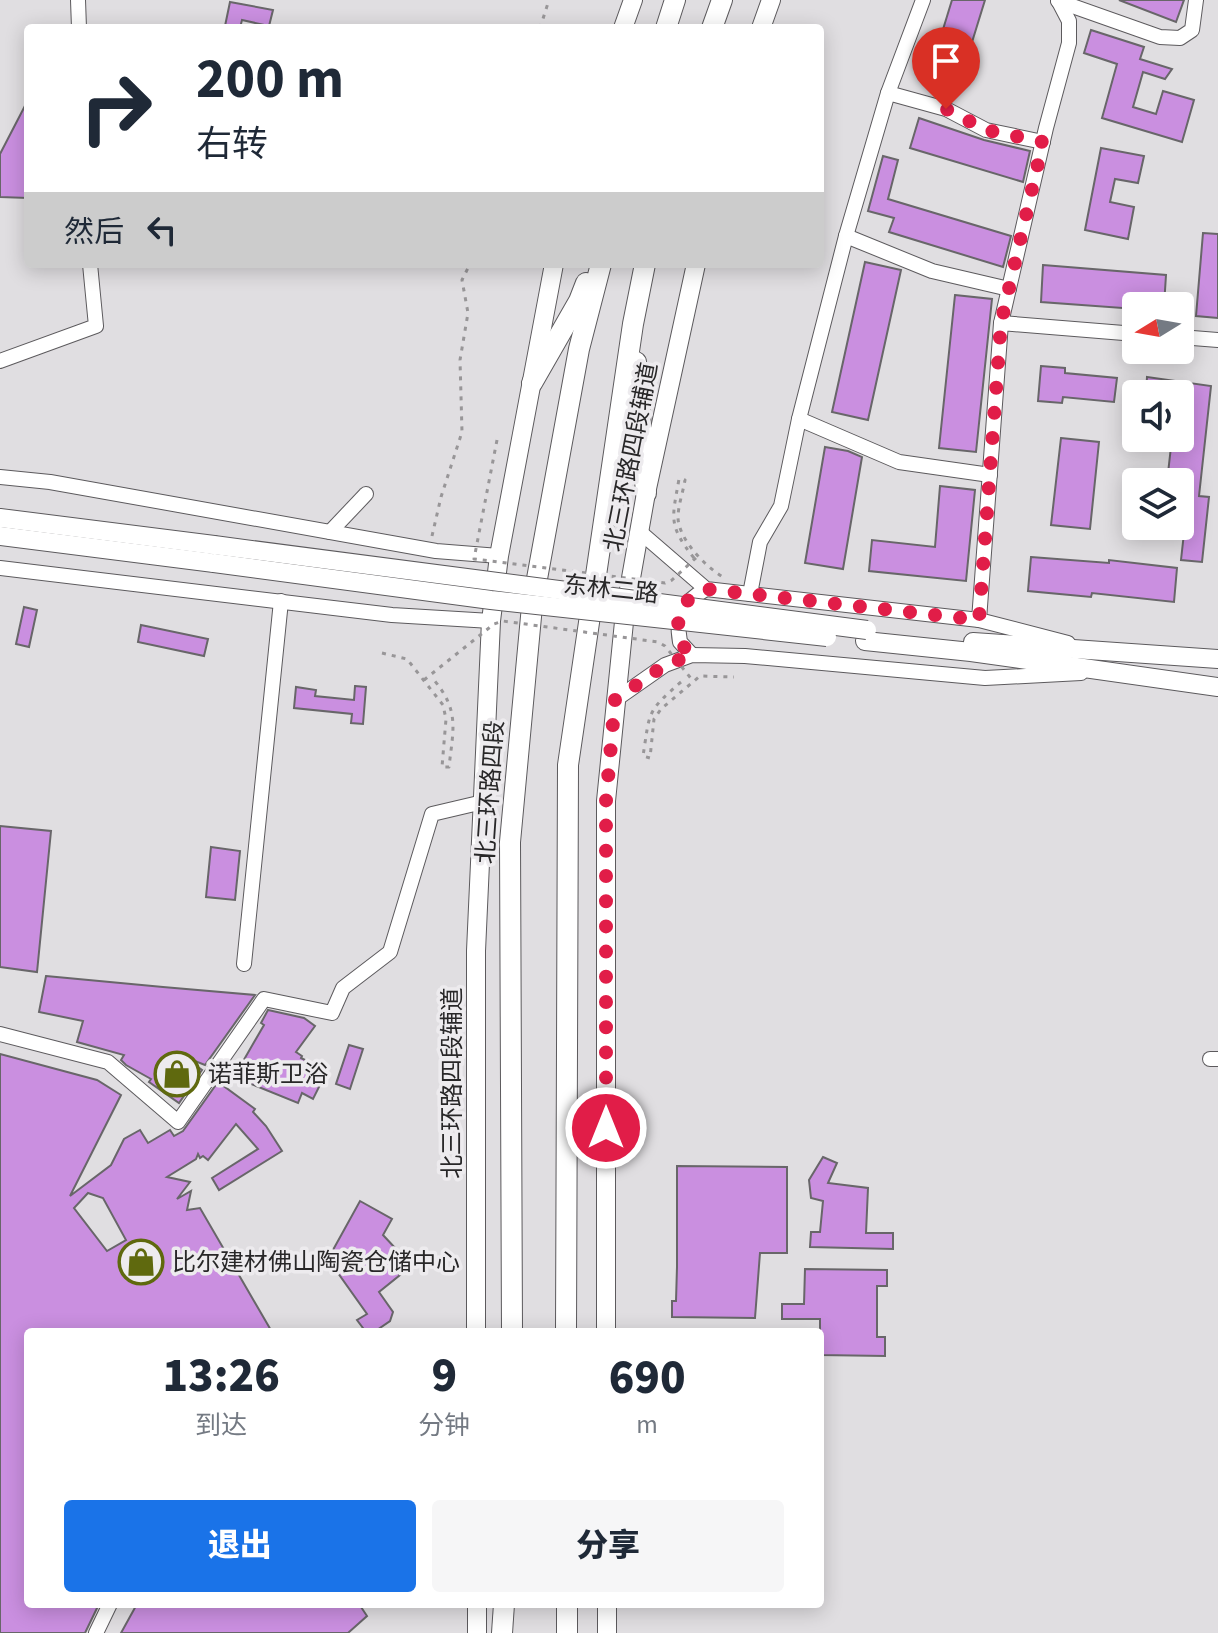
<!DOCTYPE html>
<html lang="zh">
<head>
<meta charset="utf-8">
<style>
	:root { --surface:#fff; --page:#f6f6f7; --text:#1f2937; --muted:#747a83; --accent:#1a73e8 }
	body { margin:0; font-family:"Source Sans 3","Noto Sans SC",sans-serif; background:var(--page); color:var(--text); height:100vh; display:flex; flex-direction:column; font-size:30px; white-space:nowrap }
	* { box-sizing:border-box; margin:0 }
	p { font-size:26px; color:var(--muted) }
	.icon { flex:none; width:44px; height:44px; fill:none; stroke:currentColor; stroke-width:2; stroke-linecap:round; stroke-linejoin:round }
	.map { position:relative; flex:1; overflow:hidden }
	.sheet { position:absolute; left:24px; top:1328px; width:800px; height:280px; display:flex; flex-direction:column; background:var(--surface); border-radius:8px; box-shadow:0 4px 20px #0003 }
	.sheet>* { flex:none }
	.banner { position:absolute; left:24px; top:24px; width:800px; height:244px; border-radius:8px; box-shadow:0 4px 20px #0003; background:#fff; color:var(--text); overflow:hidden }
	.needle { width:52px; rotate:259deg }
	.fabs { position:absolute; left:1122px; top:292px; display:grid; gap:16px }
	.fabs a { display:grid; place-items:center; width:72px; height:72px; border-radius:8px; background:var(--surface); box-shadow:0 4px 20px #0003; font-size:40px }
	.pin { position:absolute; display:grid; place-items:center; width:68px; height:68px; color:#fff; margin:-82px -34px; border-radius:50% 50% 50% 0; rotate:-45deg; box-shadow:0 0 8px #0007 }
	.pin .icon { rotate:45deg }
	.me { position:absolute; width:88px; margin:-44px; rotate:0deg; stroke-linejoin:round; filter:drop-shadow(0 0 6px #0008) }
	.turn { display:flex; align-items:center; gap:28px; height:168px; padding:0 40px; font-size:36px }
	.turn .icon { width:104px; height:104px; stroke-width:2.5 }
	.turn b { display:block; font-size:56px; line-height:68px }
	.then { display:flex; align-items:center; height:76px; padding:0 40px; background:#0003; gap:16px; font-size:30px }
	.eta { display:flex; justify-content:space-evenly; align-items:center; height:136px; text-align:center }
	.eta b { font-size:48px; font-weight:800; line-height:56px }
	.action { display:flex; gap:16px; margin-top:auto; padding:16px 40px }
	.action a { flex:1; height:92px; border-radius:8px; background:var(--accent); color:#fff; font-size:32px; font-weight:800; line-height:92px; text-align:center }
	.action a+a { background:var(--page); color:var(--text) }
	.map>svg:first-child { display:block }
</style>
</head>
<body>
<div class="map">
<svg width="1218" height="1633" viewBox="0 0 1218 1633">
	<rect width="100%" height="100%" fill="#e0dee1"/>
	<!-- building -->
	<g fill="#ca8fe0" stroke="#686669" stroke-width="2" fill-rule="evenodd">
		<polygon points="952,0 985,0 956,94 926,85"/>
		<polygon points="1119,0 1184,0 1176,22"/>
		<polygon points="230,2 273,10 269,26 242,20 240,28 225,26"/>
		<polygon points="1091,30 1144,47 1140,59 1172,69 1165,79 1143,72 1133,107 1156,114 1163,91 1194,100 1182,142 1102,118 1117,64 1084,53"/>
		<polygon points="28,100 28,198 0,197 0,154"/>
		<polygon points="919,118 984,140 1030,151 1023,182 910,148"/>
		<polygon points="1101,148 1144,156 1138,183 1115,179 1110,202 1134,207 1128,239 1085,230"/>
		<polygon points="883,156 898,160 888,199 1011,236 1003,267 889,232 894,218 868,211"/>
		<polygon points="1203,233 1218,234 1218,318 1196,316"/>
		<polygon points="865,262 901,270 868,420 832,412"/>
		<polygon points="1043,265 1166,275 1164,306 1136,306 1136,309 1041,302"/>
		<polygon points="955,295 992,299 976,452 939,448"/>
		<polygon points="1041,366 1065,368 1065,373 1117,378 1114,402 1063,397 1062,403 1038,401"/>
		<polygon points="1147,377 1211,386 1199,496 1209,497 1202,562 1181,560 1189,488 1180,487 1180,482 1167,482 1172,438 1180,438 1180,394 1146,394"/>
		<polygon points="1061,438 1099,442 1090,529 1051,525"/>
		<polygon points="825,447 848,451 862,457 843,569 805,563"/>
		<polygon points="940,486 975,490 966,581 869,571 872,540 935,547"/>
		<polygon points="1031,557 1109,563 1109,560 1177,568 1174,602 1092,593 1091,597 1028,591"/>
		<polygon points="24,607 37,610 29,647 16,644"/>
		<polygon points="141,625 208,639 204,656 138,642"/>
		<polygon points="355,686 366,687 363,724 351,723 352,714 294,708 296,687 316,690 315,696 354,700"/>
		<polygon points="0,826 51,831 37,972 0,967"/>
		<polygon points="211,847 240,851 235,900 206,897"/>
		<polygon points="46,976 163,987 255,995 205,1065 195,1061 194,1064 202,1070 179,1103 149,1082 151,1079 126,1065 121,1060 124,1055 77,1042 83,1021 39,1012"/>
		<polygon points="268,1010 304,1018 315,1026 296,1052 302,1056 301,1058 327,1071 313,1099 302,1093 298,1103 234,1077 264,1025 261,1023"/>
		<polygon points="349,1045 363,1049 350,1089 336,1084"/>
		<path d="M 0,1054 L 97,1080 L 121,1095 L 70,1196 L 111,1165 L 124,1139 L 140,1130 L 148,1143 L 170,1130 L 174,1136 L 183,1131 L 218,1082 L 255,1109 L 253,1112 L 266,1126 L 282,1151 L 219,1190 L 212,1178 L 258,1149 L 236,1124 L 208,1160 L 203,1156 L 200,1158 L 198,1154 L 196,1159 L 167,1177 L 190,1182 L 177,1199 L 191,1191 L 187,1210 L 200,1208 L 272,1332 L 28,1332 L 28,1604 L 99,1604 L 85,1633 L 0,1633 ZM 88,1193 L 103,1198 L 126,1240 L 107,1251 L 74,1208 Z"/>
		<polygon points="823,1157 837,1163 828,1183 868,1188 866,1233 893,1233 893,1249 810,1247 811,1232 820,1232 823,1201 811,1198 809,1180"/>
		<polygon points="677,1166 787,1167 787,1253 760,1253 755,1318 672,1317 672,1301 676,1301 677,1267"/>
		<polygon points="360,1201 392,1219 383,1235 397,1250 391,1264 400,1275 379,1292 393,1312 390,1321 374,1332 366,1332 357,1320 367,1314 328,1259"/>
		<polygon points="805,1269 887,1270 887,1286 877,1286 877,1337 885,1337 885,1356 820,1355 820,1319 782,1319 782,1304 804,1304"/>
		<polygon points="137,1604 359,1604 367,1616 348,1633 121,1633"/>
	</g>
	<g fill="none" stroke-linecap="round" stroke-linejoin="round">
		<!-- minor casing -->
		<g stroke="#5c5a5d" stroke-width="16">
			<g id="minor">
				<polyline points="78,0 79,28"/>
				<polyline points="923,0 888,93 846,236 799,419 899,462 990,475"/>
				<polyline points="1058,1 1160,37 1180,38 1192,30 1196,0"/>
				<polyline points="888,93 946,109 986,130 1043,142"/>
				<polyline points="846,236 932,271 1009,289"/>
				<polyline points="1001,323 1046,128 1069,43 1069,21 1058,0"/>
				<polyline points="1180,337 1218,340"/>
				<polyline points="0,361 96,326 90,264"/>
				<polyline points="0,477 50,482 436,551 499,556"/>
				<polyline points="330,532 366,494"/>
				<polyline points="640,532 706,589 979,620 1068,643"/>
				<polyline points="0,568 392,615 491,621"/>
				<polyline points="750,594 760,542 781,506 799,419"/>
				<polyline points="979,620 1001,323 1136,334"/>
				<path d="M 692,655 L 680,642 C 675,614 682,603 706,589"/>
				<polyline points="615,700 665,665 692,655 745,656 985,678 1081,673"/>
				<polyline points="244,964 281,601"/>
				<polyline points="0,1034 108,1062 178,1122 264,999 332,1013 343,988 390,952 432,814 483,802"/>
				<polyline points="1210,1059 1218,1059"/>
				<polyline points="96,1633 110,1604"/>
			</g>
		</g>
		<!-- major casing -->
		<g stroke="#5c5a5d" stroke-width="20">
			<g id="major">
				<polyline points="623,28 633,0"/>
				<polyline points="761,28 771,0"/>
				<polyline points="0,518 214,545"/>
				<polyline points="0,536 214,563"/>
				<polyline points="865,641 971,652 1218,687"/>
				<polyline points="973,642 1218,659"/>
				<polyline points="476,1332 476,951 491,621 499,556 554,264"/>
				<polyline points="606,1332 606,801 625,612 646,493 696,264"/>
				<polyline points="477,1604 477,1633"/>
				<polyline points="607,1604 607,1633"/>
			</g>
		</g>
		<!-- highway casing -->
		<g stroke="#5c5a5d" stroke-width="22">
			<g id="highway">
				<polyline points="666,28 675,0"/>
				<polyline points="712,28 722,0"/>
				<polyline points="636,362 646,493"/>
				<polyline points="532,383 579,301 586,283"/>
				<polyline points="512,1332 510,842 532,606 579,349 601,264"/>
				<polyline points="566,1332 568,765 633,324 645,264"/>
				<polyline points="567,1604 567,1633"/>
				<polyline points="502,1633 504,1604"/>
			</g>
		</g>
		<!-- path -->
		<g stroke="#989698" stroke-width="3" stroke-dasharray="4 6" stroke-linecap="butt">
			<polyline points="540,28 549,0"/>
			<polyline points="432,536 441,497 462,432 460,360 468,313 462,280 470,264"/>
			<path d="M 694,558 C 668,525 672,519 679,479 L 685,480 C 683,492 678,506 678,518 C 679,540 706,567 723,577"/>
			<path d="M 382,653 L 407,659 L 443,705 L 446,719 L 442,767 L 449,767 C 453,730 460,711 434,680"/>
			<path d="M 681,682 C 646,712 650,712 643,756 L 650,758 L 654,719 L 661,709 L 700,676 L 734,677"/>
		</g>
		<!-- minor -->
		<use href="#minor" stroke="#fff" stroke-width="14"/>
		<!-- major -->
		<use href="#major" stroke="#fff" stroke-width="18"/>
		<!-- highway -->
		<use href="#highway" stroke="#fff" stroke-width="20"/>
		<!-- major-bridge casing -->
		<g stroke="#5c5a5d" stroke-width="20" stroke-linecap="butt">
			<g id="major-bridge">
				<polyline points="214,545 867,630"/>
				<polyline points="214,563 491,600 827,637"/>
			</g>
		</g>
		<!-- path-bridge -->
		<g stroke="#989698" stroke-width="3" stroke-dasharray="4 6" stroke-linecap="butt">
			<polyline points="497,440 474,559 665,583 672,580 699,555"/>
			<polyline points="424,680 494,624 503,621 658,642 665,646 693,681"/>
		</g>
		<!-- major-bridge -->
		<use href="#major-bridge" stroke="#fff" stroke-width="18"/>
	</g>
	<g fill="none" stroke-linecap="round" stroke-linejoin="round">
		<!-- route -->
		<path stroke="#e11d48" stroke-width="14" stroke-dasharray="0 25.2" d="M 606,1128 L 606,801 L 615,700 L 665,665 L 692,655 C 677,645 674,621 684,605 C 688,598 698,594 706,589 L 979,620 L 1001,323 L 1043,142 L 986,130 L 946,109"/>
	</g>
	<!-- icons -->
	<defs>
		<g id="shop-ring" transform="scale(2.3)"><circle r="9.5" fill="#edebee" stroke="#5f690e" stroke-width="1.5"/><path d="M-5-2.5h2.3a2.7 3.5 0 0 1 5.4 0H5L5.5 6h-11ZM-1.5-2.5h3a1.5 2.3 0 0 0-3 0Z" fill="#5f690e"/></g>
	</defs>
	<g fill-rule="evenodd">
		<use href="#shop-ring" x="177" y="1074"/>
		<use href="#shop-ring" x="141" y="1262"/>
	</g>
	<g text-anchor="middle" stroke-width="7" stroke-linejoin="round" paint-order="stroke">
		<!-- street labels -->
		<g font-size="24" fill="#282728" stroke="#edebee">
			<text transform="translate(631 457) rotate(-79)" y="8">北三环路四段辅道</text>
			<text transform="translate(611 589) rotate(6)" y="8">东林二路</text>
			<text transform="translate(490 792) rotate(-86)" y="8">北三环路四段</text>
			<text transform="translate(452 1083) rotate(-90)" y="8">北三环路四段辅道</text>
		</g>
		<!-- poi labels -->
		<g font-size="24" fill="#282728" stroke="#edebee" text-anchor="start">
			<text x="208" y="1082">诺菲斯卫浴</text>
			<text x="172" y="1270">比尔建材佛山陶瓷仓储中心</text>
		</g>
	</g>
</svg>
<div class="fabs">
<a><svg class="needle" viewBox="-14 -14 28 28"><path d="M0-13l5 13h-10z" fill="#e53935"/><path d="M0 13l5-13h-10z" fill="#747a83"/></svg></a>
<a><svg class="icon" aria-label="sound" viewBox="0 0 24 24"><path d="M4 9h4l5-4v14l-5-4H4zM17 9q2 3 0 6"/></svg></a>
<a><svg class="icon" aria-label="layers" viewBox="0 0 24 24"><path d="M12 4l9 5-9 5-9-5zM3 14l9 5 9-5"/></svg></a>
</div>
<div class="pin" style="left:946px;top:109px;background:#d93025"><svg class="icon" aria-label="arrive" viewBox="0 0 24 24"><path d="M6 21V4h12l-3 4 3 4H6"/></svg></div>
<svg class="me" style="left:606px;top:1128px" viewBox="-20 -20 40 40"><circle r="17" fill="#e11d48" stroke="#fff" stroke-width="3"/><path d="M0-11L8 9 0 5-8 9z" fill="#fff"/></svg>
<div class="banner">
<div class="turn"><svg class="icon" aria-label="right" viewBox="0 0 24 24"><path d="M7 20v-9h11M14 6l5 5-5 5"/></svg><div><b>200 m</b>右转</div></div>
<div class="then">然后<svg class="icon" aria-label="left" viewBox="0 0 24 24"><path d="M17 20v-9H6M10 6l-5 5 5 5"/></svg></div>
</div>
<section class="sheet">
<div class="eta">
<div><b>13:26</b><p>到达</p></div>
<div><b>9</b><p>分钟</p></div>
<div><b>690</b><p>m</p></div>
</div>
<div class="action"><a>退出</a><a>分享</a></div>
</section>
</div>
</body>
</html>
